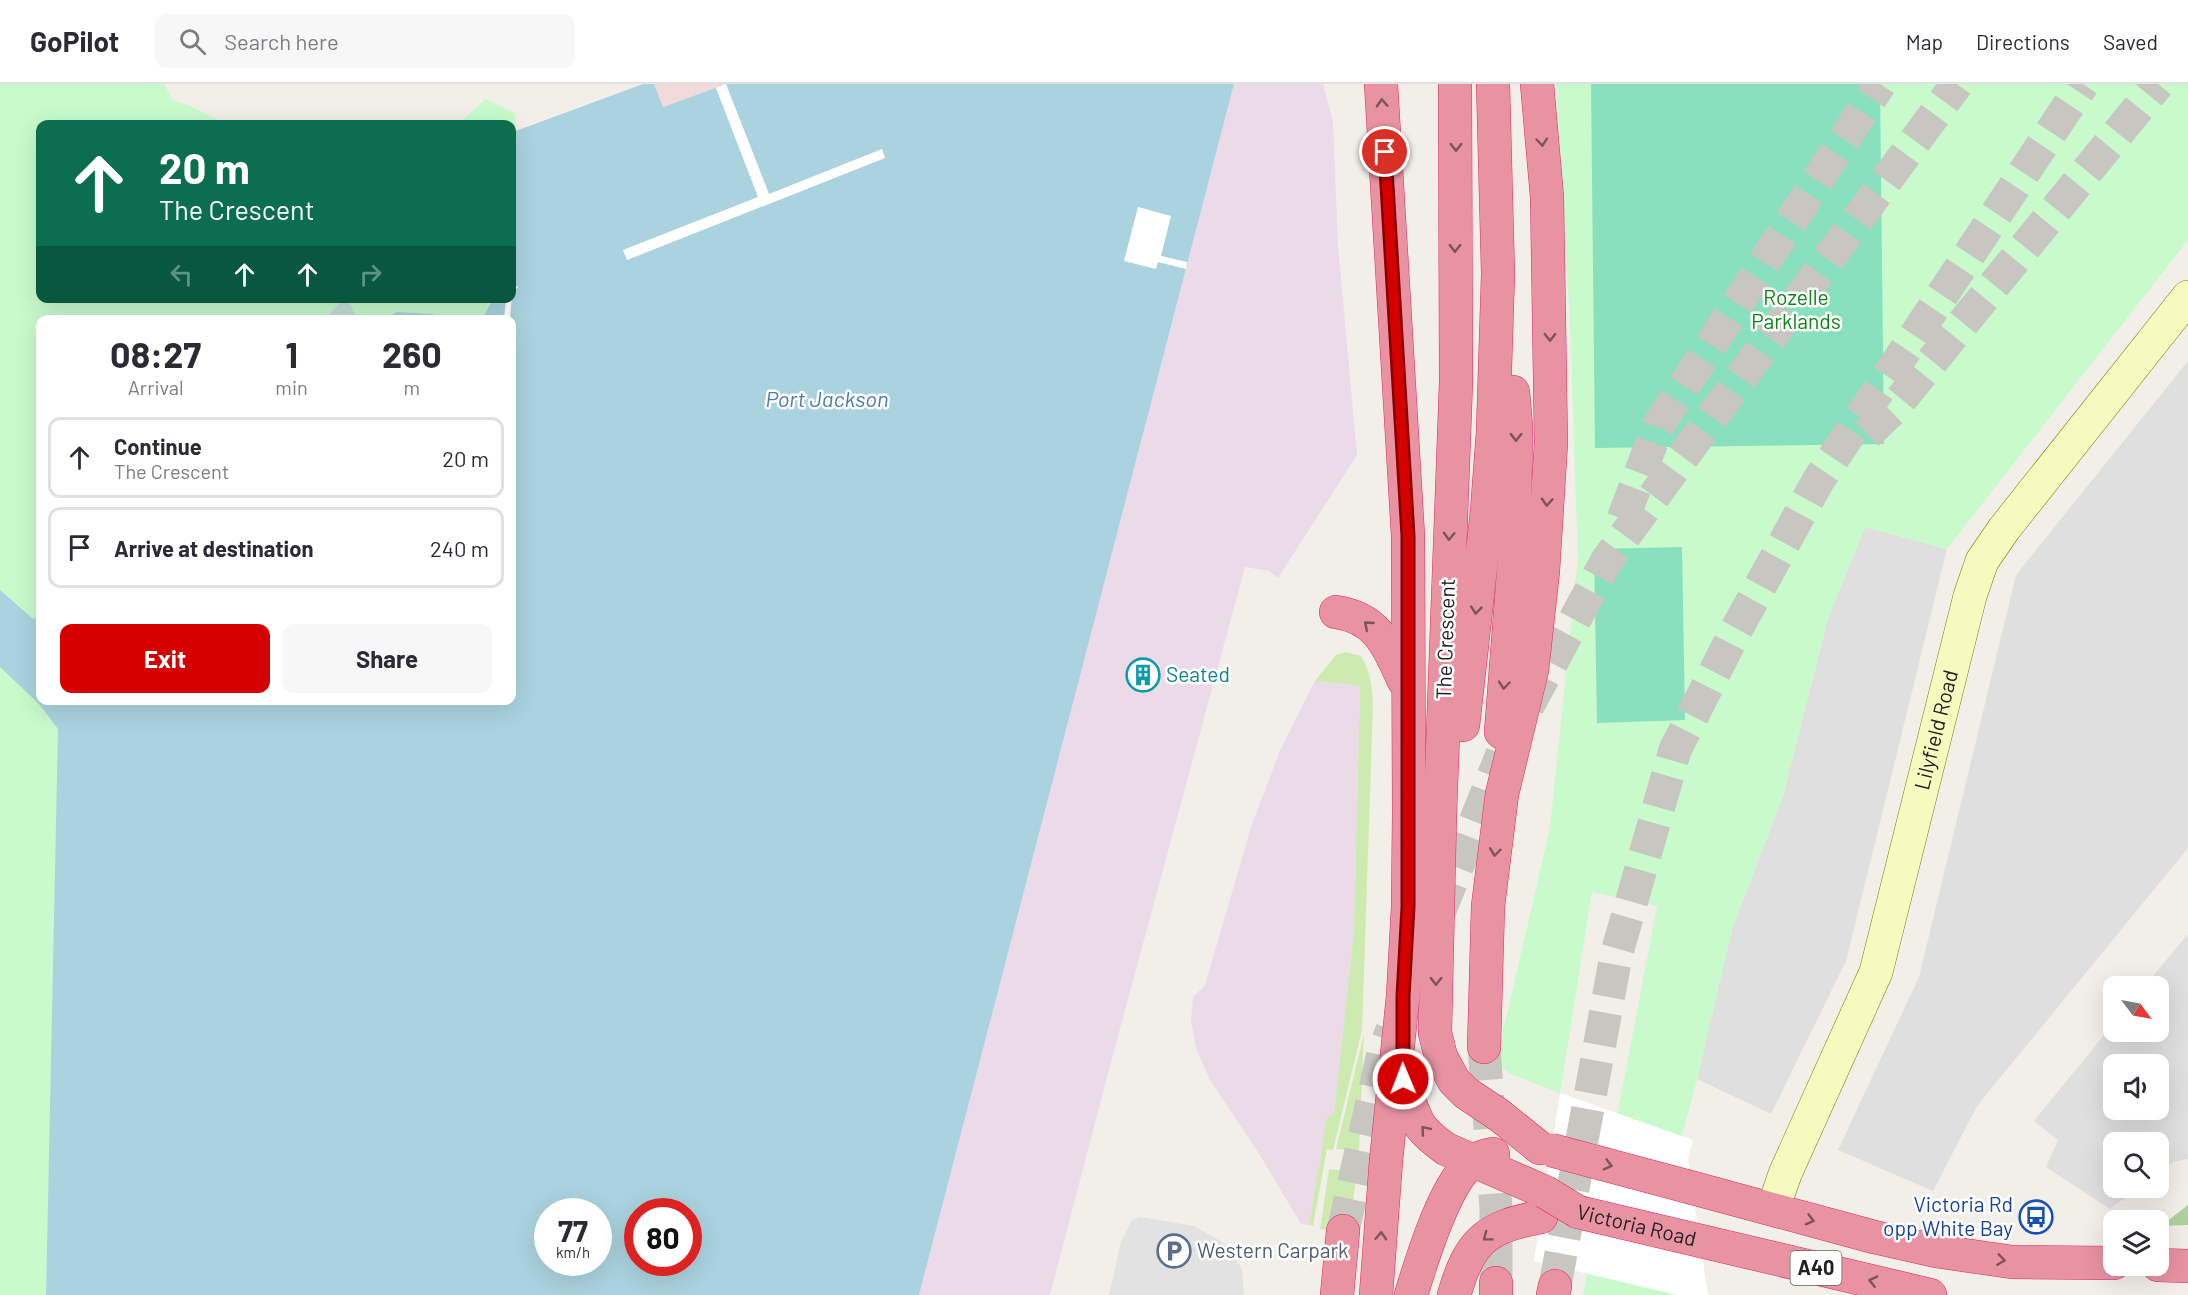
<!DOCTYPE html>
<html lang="en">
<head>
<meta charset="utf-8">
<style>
	:root { --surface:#fff; --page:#f7f7f7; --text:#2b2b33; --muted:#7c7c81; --line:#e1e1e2; --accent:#d40000 }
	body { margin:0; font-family:Barlow,sans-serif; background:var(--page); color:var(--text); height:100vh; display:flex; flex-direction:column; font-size:22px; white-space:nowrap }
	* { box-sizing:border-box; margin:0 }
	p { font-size:20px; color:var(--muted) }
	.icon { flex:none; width:33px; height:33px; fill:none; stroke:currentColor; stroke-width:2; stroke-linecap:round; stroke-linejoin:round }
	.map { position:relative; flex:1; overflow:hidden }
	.drawer { position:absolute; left:36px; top:231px; width:480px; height:390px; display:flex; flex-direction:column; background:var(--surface); border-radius:12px; box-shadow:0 6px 24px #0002 }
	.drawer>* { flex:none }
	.top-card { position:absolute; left:36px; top:36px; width:480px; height:183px; border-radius:12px; box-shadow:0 6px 24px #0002; background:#0b6e4f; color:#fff; overflow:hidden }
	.needle { width:39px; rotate:122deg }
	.controls { position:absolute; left:2103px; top:892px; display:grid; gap:12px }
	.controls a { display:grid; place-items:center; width:66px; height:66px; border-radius:12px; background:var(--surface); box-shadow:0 6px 24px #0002; font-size:30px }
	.speed { position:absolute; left:534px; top:1114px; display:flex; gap:12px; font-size:30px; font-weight:700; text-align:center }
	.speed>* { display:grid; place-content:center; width:78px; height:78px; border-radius:50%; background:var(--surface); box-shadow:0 6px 24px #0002; line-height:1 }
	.speed small { font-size:15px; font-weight:400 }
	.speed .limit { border:9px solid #d22; background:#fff; color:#111 }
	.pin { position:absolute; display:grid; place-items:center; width:51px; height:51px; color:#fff; margin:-26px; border:3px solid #fff; border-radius:50%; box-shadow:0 2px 6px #0007 }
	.me { position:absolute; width:66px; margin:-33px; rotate:359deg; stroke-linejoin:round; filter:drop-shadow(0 0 4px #0008) }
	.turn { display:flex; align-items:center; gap:21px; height:126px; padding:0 24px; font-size:27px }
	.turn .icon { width:78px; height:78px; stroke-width:2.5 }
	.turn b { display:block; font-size:42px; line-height:51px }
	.lanes { display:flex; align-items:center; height:57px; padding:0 24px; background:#0003; justify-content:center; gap:30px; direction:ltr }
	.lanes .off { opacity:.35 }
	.eta { display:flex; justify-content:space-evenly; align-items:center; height:102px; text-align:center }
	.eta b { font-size:36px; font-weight:700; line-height:42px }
	.cta { display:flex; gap:12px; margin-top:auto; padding:12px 24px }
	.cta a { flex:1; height:69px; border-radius:12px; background:var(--accent); color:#fff; font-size:24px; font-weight:700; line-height:69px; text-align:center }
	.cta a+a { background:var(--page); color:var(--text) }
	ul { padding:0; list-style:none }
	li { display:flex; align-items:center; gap:18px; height:81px; margin:0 12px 9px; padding:0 12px; border:3px solid var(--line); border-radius:12px }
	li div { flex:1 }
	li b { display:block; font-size:22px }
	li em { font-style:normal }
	header { display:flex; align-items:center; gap:36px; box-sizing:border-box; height:84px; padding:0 30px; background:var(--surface); border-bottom:2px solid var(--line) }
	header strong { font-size:28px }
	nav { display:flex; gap:33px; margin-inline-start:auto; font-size:21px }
	.search { width:420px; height:54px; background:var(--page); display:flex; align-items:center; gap:15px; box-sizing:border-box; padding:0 21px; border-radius:12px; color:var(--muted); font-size:22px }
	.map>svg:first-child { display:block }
</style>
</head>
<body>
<header>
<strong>GoPilot</strong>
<div class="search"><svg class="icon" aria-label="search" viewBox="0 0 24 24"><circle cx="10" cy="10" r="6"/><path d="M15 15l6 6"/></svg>Search here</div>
<nav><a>Map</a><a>Directions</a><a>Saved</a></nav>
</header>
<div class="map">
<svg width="2188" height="1211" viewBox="0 0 2188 1211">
	<rect width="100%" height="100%" fill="#f2efe9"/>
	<!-- residential -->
	<g fill="#e0dfdf" fill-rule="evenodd">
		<polygon points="2188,277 2188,764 1977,1022 1933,1107 1838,1066 1919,893 2016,491"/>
		<polygon points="1865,443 1947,465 1846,877 1771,1030 1697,995 1732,845 1783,712 1828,534"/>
		<path d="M 2188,850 L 2188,1075 L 2173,1078 L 2159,1089 L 2158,1059 L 2114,1059 L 2114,1104 L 2138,1104 L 2110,1125 L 2046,1083 L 2058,1056 L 2034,1037 L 2113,940 L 2114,948 L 2158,948 L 2158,903 L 2144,903 ZM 2114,981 L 2158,981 L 2158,1026 L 2114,1026 Z"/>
	</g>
	<!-- commercial -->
	<polygon fill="#f2dad9" points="654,0 726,0 662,23"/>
	<!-- industrial -->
	<g fill="#ebdbe8">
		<polygon points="1234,0 1323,0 1333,38 1338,161 1357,371 1278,494 1269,487 1245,483 1111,978 1050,1211 919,1211"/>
		<polygon points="1315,597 1360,602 1354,847 1334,1031 1327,1033 1309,1141 1301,1140 1258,1068 1210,996 1196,964 1191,936 1193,913 1205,901 1252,740 1280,667"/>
	</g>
	<!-- grass -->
	<g fill="#cdebb0">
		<path d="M 1346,568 L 1361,572 C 1371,588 1372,603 1373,621 L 1362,946 L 1333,1066 L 1327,1065 L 1313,1142 L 1309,1141 L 1327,1033 L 1334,1030 L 1354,847 L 1360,602 L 1315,597 L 1336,571 Z"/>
		<polygon points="1364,950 1359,1067 1336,1065"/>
		<polygon points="1329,1085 1357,1089 1350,1136 1357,1137 1355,1150 1320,1145"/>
	</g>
	<!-- forest -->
	<polygon fill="#add19e" points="2188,1121 2188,1141 2161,1142"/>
	<!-- wetland -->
	<polygon fill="#c6e0d4" points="342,214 348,215 357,235 326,235"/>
	<!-- park -->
	<g fill="#c8facc">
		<polygon points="0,0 164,0 173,16 190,22 227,40 40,40 40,214 342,215 326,235 40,236 40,616 59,617 46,1211 0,1211"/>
		<polygon points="1556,0 2188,0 2188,156 1947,465 1865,443 1828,534 1783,711 1732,845 1697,995 1682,1052 1706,1211 1583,1211 1657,822 1592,808 1560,1009 1510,990 1496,978 1550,744 1578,473 1569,221"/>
		<polygon points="486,15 516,30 512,70 512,40 450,40 461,37"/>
		<polygon points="348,215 493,215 482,236 436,235 433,230 397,228 385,235 357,235"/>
	</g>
	<!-- pitch -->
	<g fill="#88e0be">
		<polygon points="1591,0 1880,0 1884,360 1595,364"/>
		<polygon points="1682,463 1685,636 1597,639 1594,465"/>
	</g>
	<!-- parking -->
	<polygon fill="#e2e2e2" points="1140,1133 1194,1142 1224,1159 1242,1185 1244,1211 1109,1211 1121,1158 1132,1136"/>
	<!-- water -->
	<g fill="#aad3df" fill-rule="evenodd">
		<path d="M 643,0 L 654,0 L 663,23 L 726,0 L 1234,0 L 919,1211 L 46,1211 L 58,645 L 39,620 L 0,583 L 0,506 L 32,534 L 40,536 L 40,616 L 512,616 L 512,236 L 482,235 L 493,215 L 512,214 L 512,70 L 513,48 ZM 548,1128 L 598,1128 L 598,1179 L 548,1179 ZM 638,1128 L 688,1128 L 688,1179 L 638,1179 Z"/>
		<polygon points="397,228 433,230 436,235 385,235"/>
	</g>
	<!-- pier -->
	<g fill="#fff">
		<polygon points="726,0 769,110 882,65 885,74 627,176 623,166 758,113 716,4"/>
		<polygon points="1138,123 1171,132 1161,172 1187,178 1186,185 1158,178 1156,185 1124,177"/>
		<polygon points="512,200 518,203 512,210 510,235 504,235 506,215 512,214"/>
		<polygon points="1560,1009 1693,1056 1688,1076 1708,1211 1677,1211 1534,1177"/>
	</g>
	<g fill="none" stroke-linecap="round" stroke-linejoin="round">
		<!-- highway-tunnel -->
		<g stroke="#c8c6c1" stroke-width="33" stroke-dasharray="33 16" stroke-linecap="butt">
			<polyline points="1867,350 1893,325 2158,0"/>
			<polyline points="1623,435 1658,342 1880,0"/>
			<polyline points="1528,622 1607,476 1957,0"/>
			<polyline points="1439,829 1502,670"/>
			<polyline points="1484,963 1496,1124 1496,1199"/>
			<polyline points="1343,1147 1383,969 1392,946"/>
			<polyline points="1555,1202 1616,872 1675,666 1735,548 1818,397 2083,0"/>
		</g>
		<!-- secondary casing -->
		<g stroke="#707d05" stroke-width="34">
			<g id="secondary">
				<path id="s1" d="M 1773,1125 L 1785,1090 L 1876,888 L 1970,512 L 1982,477 L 2004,445 L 2188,213"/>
			</g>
		</g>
		<!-- highway casing -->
		<g stroke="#dc2a67" stroke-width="34">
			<g id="highway">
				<polyline points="1455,0 1456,298 1440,730 1435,949 1441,973 1454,997 1466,1009 1499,1031 1540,1064"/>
				<path d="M 1336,528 C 1378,534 1388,562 1404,597"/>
				<polyline points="1463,641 1487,427 1493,347 1498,190 1493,0"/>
				<polyline points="1501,648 1514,480 1516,342 1513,308"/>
				<polyline points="1484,963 1488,822 1502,710 1532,586 1543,487 1551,359 1547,113 1537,0"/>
				<path d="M 1403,985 C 1403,999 1411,1025 1418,1038 C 1424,1049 1436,1058 1446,1065 L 1545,1108"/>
				<polyline points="1693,1104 1874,1153 1936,1167 2012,1178 2114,1179"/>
				<path id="s2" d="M 1578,1128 L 1930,1211"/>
				<polyline points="2158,1181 2188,1182"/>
				<polyline points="1337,1211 1343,1147"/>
				<polyline points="1376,1211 1386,1077 1403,912 1408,823 1409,729 1408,452 1381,0"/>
				<path d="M 1411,1211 C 1421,1178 1446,1094 1475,1076 C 1481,1073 1487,1071 1493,1070"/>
				<path d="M 1454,1211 C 1470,1157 1485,1143 1541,1133"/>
				<polyline points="1496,1211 1496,1199"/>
				<polyline points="1553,1211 1555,1202"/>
			</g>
		</g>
		<!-- secondary -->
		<use href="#secondary" stroke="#f7fabf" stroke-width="33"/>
		<!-- highway -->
		<use href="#highway" stroke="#e892a2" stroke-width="33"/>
		<!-- highway-bridge casing -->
		<g stroke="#dc2a67" stroke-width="34" stroke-linecap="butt">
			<g id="highway-bridge">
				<polyline points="1551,1066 1693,1104"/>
				<polyline points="1545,1108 1578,1128"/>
			</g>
		</g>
		<!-- highway-bridge -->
		<use href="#highway-bridge" stroke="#e892a2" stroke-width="33"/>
	</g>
	<!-- one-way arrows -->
	<defs><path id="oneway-chevron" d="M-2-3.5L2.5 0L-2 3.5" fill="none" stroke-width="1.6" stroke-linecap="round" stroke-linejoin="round" transform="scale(1.5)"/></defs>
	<g stroke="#7b545c">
		<use href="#oneway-chevron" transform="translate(1382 19) rotate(-93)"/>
		<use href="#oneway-chevron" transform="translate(1542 58) rotate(85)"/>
		<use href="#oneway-chevron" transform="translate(1456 63) rotate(90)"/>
		<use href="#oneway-chevron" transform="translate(1455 164) rotate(91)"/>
		<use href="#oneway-chevron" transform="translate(1550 253) rotate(89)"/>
		<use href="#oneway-chevron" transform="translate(1516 353) rotate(91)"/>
		<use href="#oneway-chevron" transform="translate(1547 418) rotate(93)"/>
		<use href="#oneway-chevron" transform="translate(1449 452) rotate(92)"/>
		<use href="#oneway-chevron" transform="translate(1476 526) rotate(96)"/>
		<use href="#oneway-chevron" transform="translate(1368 541) rotate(-139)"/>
		<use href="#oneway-chevron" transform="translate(1504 601) rotate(95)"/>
		<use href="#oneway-chevron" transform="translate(1495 768) rotate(97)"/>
		<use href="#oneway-chevron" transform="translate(1436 897) rotate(91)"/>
		<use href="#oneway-chevron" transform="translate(1425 1046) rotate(-130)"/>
		<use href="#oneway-chevron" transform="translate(1608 1081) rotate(15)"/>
		<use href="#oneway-chevron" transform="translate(1810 1136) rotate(15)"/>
		<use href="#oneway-chevron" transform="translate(1381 1152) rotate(-87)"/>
		<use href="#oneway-chevron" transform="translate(1487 1153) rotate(143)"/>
		<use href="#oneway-chevron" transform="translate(2001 1176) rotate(8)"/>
		<use href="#oneway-chevron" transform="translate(1873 1197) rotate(-167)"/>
	</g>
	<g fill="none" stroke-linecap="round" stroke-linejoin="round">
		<!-- route casing -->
		<g stroke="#8a0000" stroke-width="15">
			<polyline id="route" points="1385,68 1408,452 1408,823 1403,912 1403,995"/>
		</g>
		<!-- route -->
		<use href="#route" stroke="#d40000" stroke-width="10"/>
	</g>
	<!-- icons -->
	<defs>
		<g id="building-ring" transform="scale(1.725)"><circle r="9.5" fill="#fff" stroke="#0f9aa8" stroke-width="1.5"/><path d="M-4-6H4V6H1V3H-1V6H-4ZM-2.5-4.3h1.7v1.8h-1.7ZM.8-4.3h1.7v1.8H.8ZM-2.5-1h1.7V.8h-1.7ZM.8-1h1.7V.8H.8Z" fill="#0f9aa8"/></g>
		<g id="bus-ring" transform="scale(1.725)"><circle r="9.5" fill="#fff" stroke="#1a4fb4" stroke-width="1.5"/><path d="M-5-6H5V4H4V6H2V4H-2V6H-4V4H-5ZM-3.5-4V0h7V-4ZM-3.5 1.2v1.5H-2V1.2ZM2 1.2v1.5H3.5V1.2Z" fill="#1a4fb4"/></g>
		<g id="parking-ring" transform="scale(1.725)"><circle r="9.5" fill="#fff" stroke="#5c6f8a" stroke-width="1.5"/><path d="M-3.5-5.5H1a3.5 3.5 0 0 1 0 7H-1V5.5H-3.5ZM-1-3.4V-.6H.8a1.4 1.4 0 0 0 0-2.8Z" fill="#5c6f8a"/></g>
	</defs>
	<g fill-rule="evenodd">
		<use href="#building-ring" x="1143" y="591"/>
		<use href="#bus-ring" x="2036" y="1133"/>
		<use href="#parking-ring" x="1174" y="1167"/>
	</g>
	<g text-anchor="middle" stroke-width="5" stroke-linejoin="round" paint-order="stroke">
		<!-- shield labels -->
		<rect fill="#fff" stroke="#646464" stroke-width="1.5" x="1790.5" y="1167" width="51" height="34" rx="4.5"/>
		<g font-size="20" font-weight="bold" fill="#222">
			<text x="1816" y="1191">A40</text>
		</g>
		<!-- park labels -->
		<g font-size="21" fill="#0c8416" stroke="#fff">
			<text x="1796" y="221">Rozelle<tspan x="1796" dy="24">Parklands</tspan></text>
		</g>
		<!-- street labels -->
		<g font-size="21" fill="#222" stroke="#fff">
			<text transform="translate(1446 555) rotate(-88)" y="7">The Crescent</text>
			<text dy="7" stroke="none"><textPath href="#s1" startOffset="508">Lilyfield Road</textPath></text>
			<text dy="7" stroke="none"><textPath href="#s2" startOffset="60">Victoria Road</textPath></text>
		</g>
		<!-- culture labels -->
		<g font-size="21" fill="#0d838f" stroke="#fff" text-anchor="start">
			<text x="1166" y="598">Seated</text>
		</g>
		<!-- transit labels -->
		<g font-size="21" fill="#164399" stroke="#fff" text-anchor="end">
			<text x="2013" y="1128">Victoria Rd<tspan x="2013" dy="24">opp White Bay</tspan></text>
		</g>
		<!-- service labels -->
		<g font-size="21" fill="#4e5e75" stroke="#fff" text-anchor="start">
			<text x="1197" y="1174">Western Carpark</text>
		</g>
		<!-- water labels -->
		<g font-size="22" font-style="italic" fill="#4a7aab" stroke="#fff">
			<text x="827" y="323">Port Jackson</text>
		</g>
	</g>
</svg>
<div class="controls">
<a><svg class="needle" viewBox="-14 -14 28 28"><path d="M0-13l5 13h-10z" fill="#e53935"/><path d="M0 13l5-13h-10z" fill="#7c7c81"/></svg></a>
<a><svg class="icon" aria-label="sound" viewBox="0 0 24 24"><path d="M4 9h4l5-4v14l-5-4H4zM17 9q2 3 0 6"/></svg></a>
<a><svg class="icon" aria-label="search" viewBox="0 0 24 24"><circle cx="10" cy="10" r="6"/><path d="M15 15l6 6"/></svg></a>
<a><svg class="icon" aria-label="layers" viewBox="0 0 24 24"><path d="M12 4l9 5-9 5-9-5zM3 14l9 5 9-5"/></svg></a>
</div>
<div class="speed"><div>77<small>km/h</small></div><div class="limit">80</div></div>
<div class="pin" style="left:1385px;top:68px;background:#d93025"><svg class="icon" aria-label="arrive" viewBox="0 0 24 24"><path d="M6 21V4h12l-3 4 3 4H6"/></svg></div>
<svg class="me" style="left:1403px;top:995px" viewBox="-20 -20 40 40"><circle r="17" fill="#d40000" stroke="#fff" stroke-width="3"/><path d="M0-11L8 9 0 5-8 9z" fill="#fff"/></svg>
<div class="top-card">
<div class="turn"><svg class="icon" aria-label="ahead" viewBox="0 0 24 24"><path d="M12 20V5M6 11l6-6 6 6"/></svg><div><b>20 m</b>The Crescent</div></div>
<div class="lanes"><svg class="icon off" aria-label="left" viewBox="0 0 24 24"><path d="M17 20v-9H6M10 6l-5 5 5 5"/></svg><svg class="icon" aria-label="ahead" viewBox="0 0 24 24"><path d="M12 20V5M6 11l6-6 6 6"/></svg><svg class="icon" aria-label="ahead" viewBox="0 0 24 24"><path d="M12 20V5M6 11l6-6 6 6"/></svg><svg class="icon off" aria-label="right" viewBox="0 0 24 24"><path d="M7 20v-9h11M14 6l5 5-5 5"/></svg></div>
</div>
<section class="drawer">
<div class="eta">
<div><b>08:27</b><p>Arrival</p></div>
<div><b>1</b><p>min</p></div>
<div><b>260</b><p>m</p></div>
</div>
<ul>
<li><svg class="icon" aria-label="ahead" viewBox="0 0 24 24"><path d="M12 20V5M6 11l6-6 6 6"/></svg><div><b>Continue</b><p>The Crescent</p></div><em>20 m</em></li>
<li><svg class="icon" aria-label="arrive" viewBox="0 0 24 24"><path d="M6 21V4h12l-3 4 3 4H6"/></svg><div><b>Arrive at destination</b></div><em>240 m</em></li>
</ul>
<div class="cta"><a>Exit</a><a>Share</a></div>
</section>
</div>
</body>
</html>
